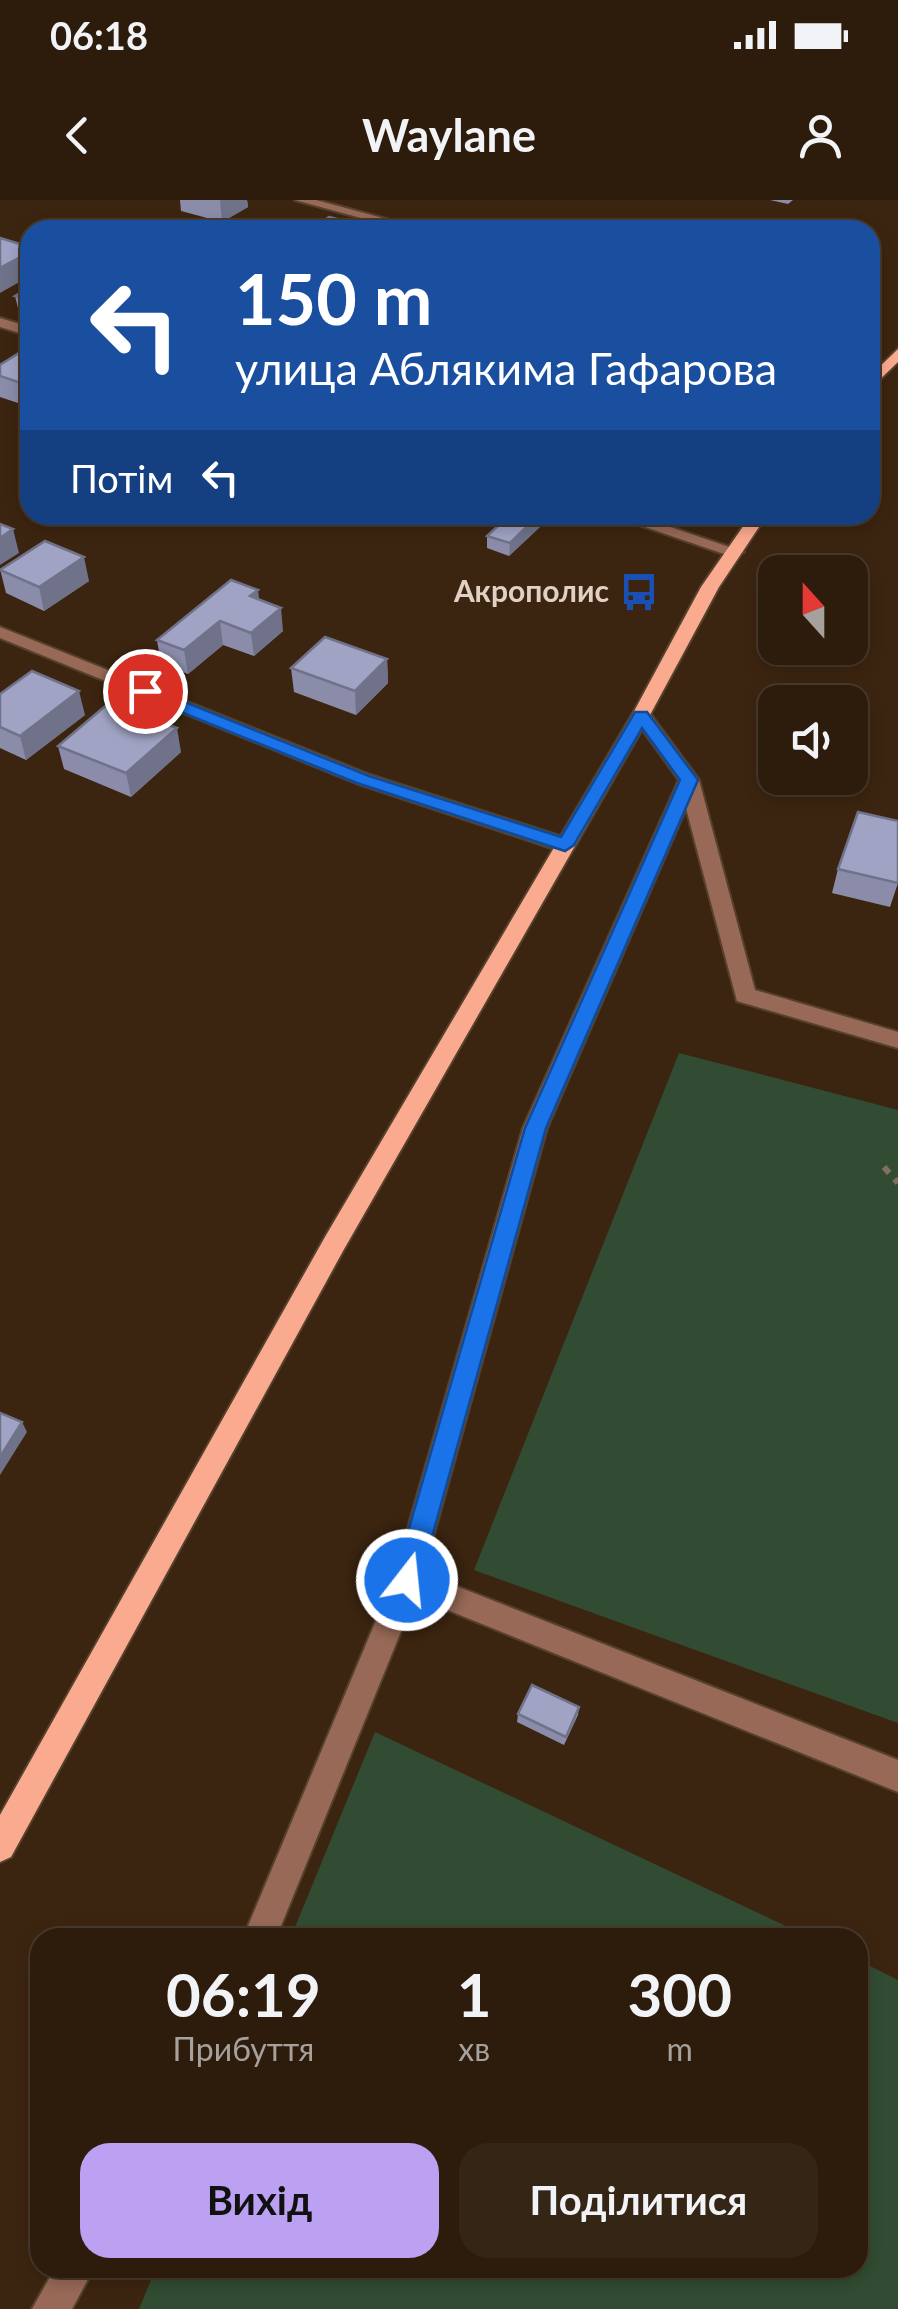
<!DOCTYPE html>
<html lang="uk">
<head>
<meta charset="utf-8">
<style>
	:root { --surface:#2d1c0c; --page:#352515; --text:#f1f3f6; --muted:#a7a19d; --line:#483a2d; --accent:#bca0f2 }
	body { margin:0; font-family:Lato,sans-serif; background:var(--page); color:var(--text); height:100vh; display:flex; flex-direction:column; font-size:38px; white-space:nowrap }
	* { box-sizing:border-box; margin:0 }
	p { font-size:32px; color:var(--muted) }
	.icon { flex:none; width:55px; height:55px; fill:none; stroke:currentColor; stroke-width:2; stroke-linecap:round; stroke-linejoin:round }
	.map { position:relative; flex:1; overflow:hidden }
	.sheet { position:absolute; left:30px; top:1728px; width:838px; height:350px; display:flex; flex-direction:column; background:var(--surface); border-radius:30px; box-shadow:0 5px 15px #0003,0 0 0 2px var(--line) }
	.sheet>* { flex:none }
	.banner { position:absolute; left:20px; top:20px; width:860px; height:305px; border-radius:30px; box-shadow:0 5px 15px #0003,0 0 0 2px var(--line); background:#1a4fa0; color:#fff; overflow:hidden }
	.needle { width:65px; rotate:339deg }
	.controls { position:absolute; left:758px; top:355px; display:grid; gap:20px }
	.controls a { display:grid; place-items:center; width:110px; height:110px; border-radius:20px; background:var(--surface); box-shadow:0 5px 15px #0003,0 0 0 2px var(--line); font-size:50px }
	.pin { position:absolute; display:grid; place-items:center; width:85px; height:85px; color:#fff; margin:-42px; border:5px solid #fff; border-radius:50%; box-shadow:0 2px 10px #0007 }
	.me { position:absolute; width:110px; margin:-55px; rotate:16deg; stroke-linejoin:round; filter:drop-shadow(0 0 8px #0008) }
	.turn { display:flex; align-items:center; gap:35px; height:210px; padding:0 50px; font-size:45px }
	.turn .icon { width:130px; height:130px; stroke-width:2.5 }
	.turn b { display:block; font-size:70px; line-height:85px }
	.then { display:flex; align-items:center; height:95px; padding:0 50px; background:#0003; gap:20px; font-size:38px }
	.eta { display:flex; justify-content:space-evenly; align-items:center; height:170px; text-align:center }
	.eta b { font-size:60px; font-weight:700; line-height:70px }
	.primary-button { display:flex; gap:20px; margin-top:auto; padding:20px 50px }
	.primary-button a { flex:1; height:115px; border-radius:30px; background:var(--accent); color:#111; font-size:40px; font-weight:700; line-height:115px; text-align:center }
	.primary-button a+a { background:var(--page); color:var(--text) }
	.status { display:flex; justify-content:space-between; align-items:center; height:70px; padding:0 50px; background:var(--surface); direction:ltr }
	.status svg { height:28px; fill:currentColor }
	header { display:flex; justify-content:space-between; align-items:center; height:130px; padding:0 50px; background:var(--surface); font-size:45px; font-weight:700 }
	.map>svg:first-child { display:block }
</style>
</head>
<body>
<div class="status"><b>06:18</b><svg viewBox="0 0 49 12"><path d="M0 12V9h3v3zM5 12V6h3v6zM10 12V3h3v9zM15 12V0h3v12zM26 1h20v11H26zM47 4h2v5h-2z"/></svg></div>
<header><svg class="icon" aria-label="back" viewBox="0 0 24 24"><path d="M15 5l-7 7 7 7"/></svg>Waylane<svg class="icon" aria-label="person" viewBox="0 0 24 24"><circle cx="12" cy="8" r="4"/><path d="M4 21q1-7 8-7t8 7"/></svg></header>
<div class="map">
<svg width="898" height="2109" viewBox="0 0 898 2109">
	<rect width="100%" height="100%" fill="#3c2510"/>
	<!-- green -->
	<g fill="#314c32">
		<polygon points="679,853 898,910 898,1523 474,1370"/>
		<polygon points="375,1532 809,1737 291,1737"/>
		<polygon points="858,1760 898,1780 898,2109 139,2109 156,2068 858,2068"/>
	</g>
	<g fill="none" stroke-linecap="round" stroke-linejoin="round">
		<!-- minor casing -->
		<g stroke="#56412d" stroke-width="4">
			<g id="minor">
				<polygon points="295,0 316,0 427,30 405,30"/>
				<polygon points="0,118 30,127 30,136 0,127"/>
				<polygon points="610,315 635,315 744,352 730,356"/>
				<polygon points="0,427 370,575 572,640 575,645 565,652 558,650 356,583 0,438"/>
				<polygon points="641,509 648,511 699,580 755,790 898,832 898,848 737,801 686,608 547,928 423,1373 898,1560 898,1592 415,1397 276,1738 243,1738 393,1380 523,928 679,580 632,515"/>
				<polygon points="55,2068 94,2068 72,2109 32,2109"/>
			</g>
		</g>
		<!-- major casing -->
		<g stroke="#56412d" stroke-width="4">
			<g id="major">
				<polygon points="898,149 898,162 870,189 870,176"/>
				<polygon points="751,315 767,315 719,387 650,515 343,1051 11,1657 0,1662 0,1615 325,1037 632,515 701,387"/>
			</g>
		</g>
		<!-- path -->
		<polyline stroke="#836f5d" stroke-width="6" stroke-dasharray="8 8" stroke-linecap="butt" points="884,967 898,983"/>
		<!-- minor -->
		<use href="#minor" fill="#986957" fill-rule="evenodd"/>
		<!-- major -->
		<use href="#major" fill="#faab8f" fill-rule="evenodd"/>
	</g>
	<!-- wall -->
	<g fill="#8a8ca9">
		<polygon points="180,0 247,0 248,7 222,22 181,11"/>
		<polygon points="770,0 793,0 788,4"/>
		<polygon points="30,87 30,111 18,108 15,96"/>
		<polygon points="30,146 30,207 0,197 0,165"/>
		<polygon points="413,315 452,315 443,324"/>
		<polygon points="542,325 509,356 487,348 487,336"/>
		<polygon points="0,369 89,381 44,411 6,393"/>
		<polygon points="259,400 283,431 254,456 223,445 188,474 161,464 157,440"/>
		<polygon points="387,459 388,483 356,515 294,492 291,468"/>
		<polygon points="0,494 85,515 26,560 0,548"/>
		<polygon points="58,546 181,552 131,597 64,569"/>
		<polygon points="838,669 898,683 890,707 832,693"/>
		<polygon points="579,1507 578,1515 564,1545 517,1522 518,1514"/>
	</g>
	<!-- shaded-wall -->
	<g fill="#707289">
		<polygon points="221,0 247,0 248,7 222,22 220,1"/>
		<polygon points="30,52 30,76 0,93 0,68"/>
		<polygon points="443,315 452,315 443,324"/>
		<polygon points="539,315 542,315 542,325 509,356 510,343"/>
		<polygon points="13,329 19,353 0,365 0,338"/>
		<polygon points="84,357 89,381 44,411 39,387"/>
		<polygon points="258,390 261,414 250,396"/>
		<polygon points="281,408 283,431 254,456 251,433"/>
		<polygon points="220,421 223,445 188,474 184,450"/>
		<polygon points="387,459 388,483 356,515 355,491"/>
		<polygon points="79,491 85,515 26,560 20,536"/>
		<polygon points="177,528 181,552 131,597 126,573"/>
		<polygon points="22,1222 27,1232 0,1275 0,1257"/>
	</g>
	<!-- building -->
	<g fill="#a0a3c4" stroke="#707289" stroke-width="2.5">
		<polygon points="329,17 357,24 348,30 310,30"/>
		<polygon points="393,25 413,30 385,30"/>
		<polygon points="0,38 30,47 30,52 0,68"/>
		<polygon points="30,87 30,100 15,96"/>
		<polygon points="30,146 30,186 0,176 0,165"/>
		<polygon points="510,315 539,315 510,343 487,336"/>
		<polygon points="0,324 13,329 0,338"/>
		<polygon points="45,341 84,357 39,387 0,370"/>
		<polygon points="231,380 258,390 250,396 281,408 251,433 220,421 184,450 157,440"/>
		<polygon points="325,437 387,459 355,491 291,468"/>
		<polygon points="32,471 79,491 20,536 0,527 0,494"/>
		<polygon points="110,502 177,528 126,573 58,546"/>
		<polygon points="858,612 898,621 898,683 838,669"/>
		<polygon points="0,1213 22,1222 0,1257"/>
		<polygon points="532,1485 579,1507 566,1537 518,1514"/>
	</g>
	<!-- route -->
	<polygon fill="#1a73e8" stroke="#114b97" stroke-width="2.5" points="145,486 369,576 561,637 635,512 647,512 698,580 546,928 420,1380 416,1388 407,1392 398,1388 394,1380 525,928 680,580 642,528 574,645 565,651 357,583 139,495 137,491"/>
	<!-- icons -->
	<defs>
		<g id="bus-bare" transform="scale(3)"><path d="M-5-6H5V4H4V6H2V4H-2V6H-4V4H-5ZM-3.5-4V0h7V-4ZM-3.5 1.2v1.5H-2V1.2ZM2 1.2v1.5H3.5V1.2Z" fill="#1a4fb4" stroke="#3c2510" stroke-width="2.5" paint-order="stroke"/></g>
	</defs>
	<g fill-rule="evenodd">
		<use href="#bus-bare" x="639" y="392"/>
	</g>
	<g text-anchor="middle" stroke-width="10" stroke-linejoin="round" paint-order="stroke">
		<!-- far-poi labels -->
		<g font-size="30" font-weight="bold" fill="#e1d1c5" stroke="#3c2510" text-anchor="end">
			<text x="609" y="402">Акрополис</text>
		</g>
	</g>
</svg>
<div class="controls">
<a><svg class="needle" viewBox="-14 -14 28 28"><path d="M0-13l5 13h-10z" fill="#e53935"/><path d="M0 13l5-13h-10z" fill="#a7a19d"/></svg></a>
<a><svg class="icon" aria-label="sound" viewBox="0 0 24 24"><path d="M4 9h4l5-4v14l-5-4H4zM17 9q2 3 0 6"/></svg></a>
</div>
<div class="pin" style="left:145px;top:491px;background:#d93025"><svg class="icon" aria-label="arrive" viewBox="0 0 24 24"><path d="M6 21V4h12l-3 4 3 4H6"/></svg></div>
<svg class="me" style="left:407px;top:1380px" viewBox="-20 -20 40 40"><circle r="17" fill="#1a73e8" stroke="#fff" stroke-width="3"/><path d="M0-11L8 9 0 5-8 9z" fill="#fff"/></svg>
<div class="banner">
<div class="turn"><svg class="icon" aria-label="left" viewBox="0 0 24 24"><path d="M17 20v-9H6M10 6l-5 5 5 5"/></svg><div><b>150 m</b>улица Аблякима Гафарова</div></div>
<div class="then">Потім<svg class="icon" aria-label="left" viewBox="0 0 24 24"><path d="M17 20v-9H6M10 6l-5 5 5 5"/></svg></div>
</div>
<section class="sheet">
<div class="eta">
<div><b>06:19</b><p>Прибуття</p></div>
<div><b>1</b><p>хв</p></div>
<div><b>300</b><p>m</p></div>
</div>
<div class="primary-button"><a>Вихід</a><a>Поділитися</a></div>
</section>
</div>
</body>
</html>
